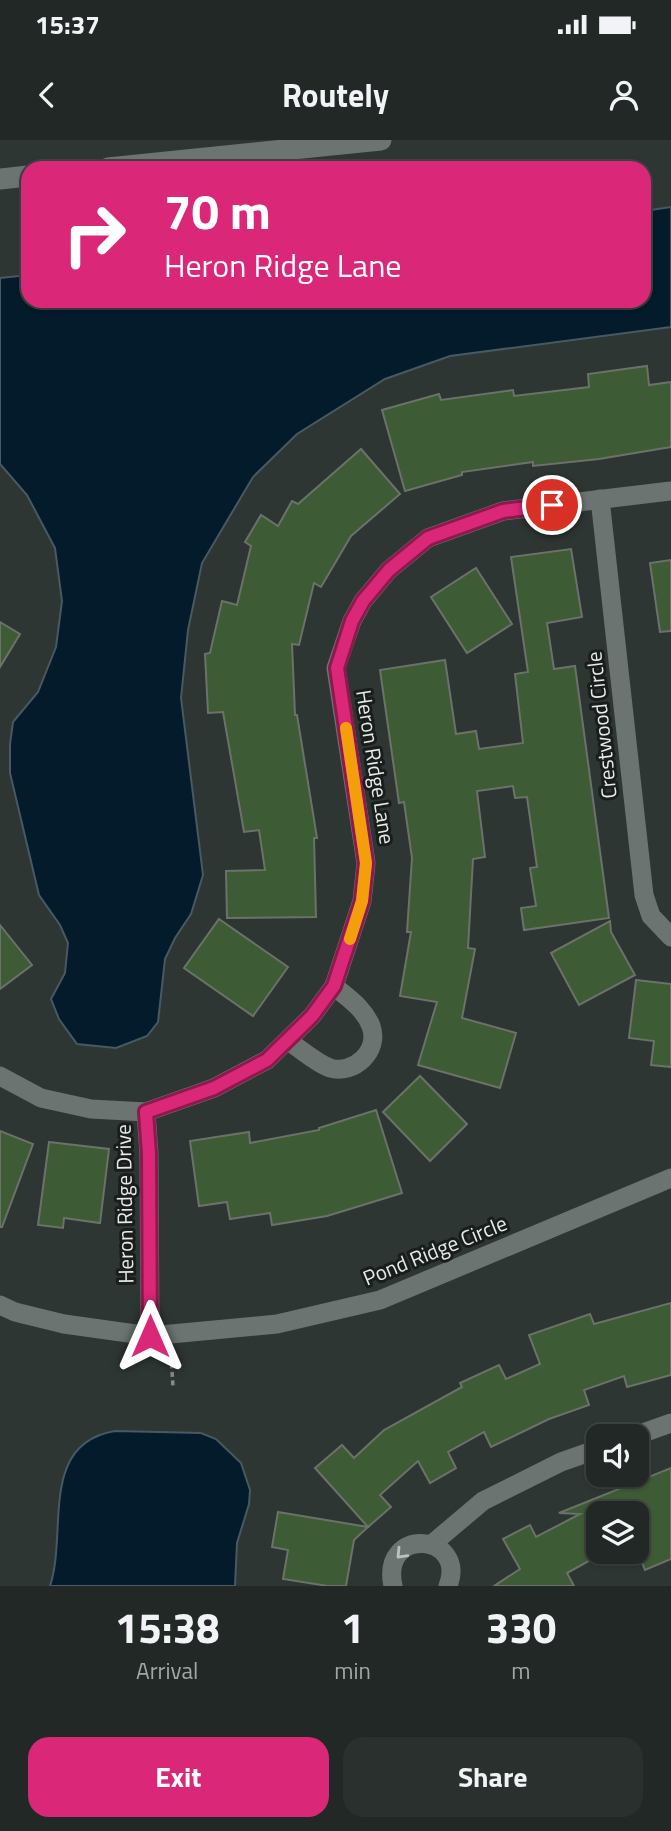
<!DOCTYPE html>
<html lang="en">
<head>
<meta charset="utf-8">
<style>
	:root { --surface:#222826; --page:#2a302e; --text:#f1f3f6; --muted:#a2a6a7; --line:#3f4443; --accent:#db2777 }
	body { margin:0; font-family:"Titillium Web",sans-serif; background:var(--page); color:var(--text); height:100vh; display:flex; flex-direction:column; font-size:26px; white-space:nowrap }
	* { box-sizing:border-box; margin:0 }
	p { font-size:23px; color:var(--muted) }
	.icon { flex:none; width:38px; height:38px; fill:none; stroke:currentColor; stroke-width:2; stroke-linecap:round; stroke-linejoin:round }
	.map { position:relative; height:1446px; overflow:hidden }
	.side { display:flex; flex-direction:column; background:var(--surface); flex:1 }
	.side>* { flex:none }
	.hud { position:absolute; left:21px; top:21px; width:630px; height:147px; border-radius:21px; box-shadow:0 2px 5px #0004,0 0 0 2px var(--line); background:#db2777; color:#fff; overflow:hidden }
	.fabs { position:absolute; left:586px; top:1284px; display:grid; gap:14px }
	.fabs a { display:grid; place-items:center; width:63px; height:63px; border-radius:14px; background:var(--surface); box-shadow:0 2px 5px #0004,0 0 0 2px var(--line); font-size:35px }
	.pin { position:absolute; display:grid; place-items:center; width:60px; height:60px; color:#fff; margin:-30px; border:4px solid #fff; border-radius:50%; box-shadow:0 2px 7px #0007 }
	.me { position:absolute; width:77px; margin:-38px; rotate:0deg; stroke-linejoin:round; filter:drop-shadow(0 0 5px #0008) }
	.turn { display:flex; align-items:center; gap:24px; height:147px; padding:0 28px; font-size:32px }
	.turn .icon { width:91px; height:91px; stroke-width:2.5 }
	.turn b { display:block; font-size:49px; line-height:60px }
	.eta { display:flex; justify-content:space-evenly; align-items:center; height:119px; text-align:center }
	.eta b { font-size:42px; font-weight:700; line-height:49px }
	.cta { display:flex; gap:14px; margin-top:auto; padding:14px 28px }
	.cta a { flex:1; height:80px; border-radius:21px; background:var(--accent); color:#fff; font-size:28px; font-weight:700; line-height:80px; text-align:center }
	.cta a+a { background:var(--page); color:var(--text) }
	.status { display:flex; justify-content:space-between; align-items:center; height:49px; padding:0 35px; background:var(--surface); direction:ltr }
	.status svg { height:19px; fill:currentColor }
	header { display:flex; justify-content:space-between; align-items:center; height:91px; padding:0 28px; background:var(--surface); font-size:32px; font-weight:700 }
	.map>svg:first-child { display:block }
</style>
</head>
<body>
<div class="status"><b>15:37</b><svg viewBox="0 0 49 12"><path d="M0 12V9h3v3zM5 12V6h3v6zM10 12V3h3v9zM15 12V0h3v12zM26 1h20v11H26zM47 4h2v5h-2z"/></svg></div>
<header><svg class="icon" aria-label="back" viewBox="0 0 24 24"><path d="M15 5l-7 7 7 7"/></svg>Routely<svg class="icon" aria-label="person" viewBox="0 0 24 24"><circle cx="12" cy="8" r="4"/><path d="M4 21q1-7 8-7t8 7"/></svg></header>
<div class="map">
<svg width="671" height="1446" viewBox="0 0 671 1446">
	<rect width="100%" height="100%" fill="#2e3633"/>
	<!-- water -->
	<g fill="#031b2a" stroke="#475963" stroke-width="2">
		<polygon points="671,67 671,187 450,216 385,239 297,294 253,337 202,423 188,490 181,558 203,735 191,774 175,798 165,819 158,882 147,896 116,908 77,904 59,879 51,859 65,833 68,803 60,785 39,755 10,633 10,604 13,582 38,552 56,507 62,461 55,408 27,355 0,324 0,138 28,135 28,161 644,161 644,71"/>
		<path d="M 115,1291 L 201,1293 L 216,1299 L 241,1323 L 250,1350 L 249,1364 L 237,1403 L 235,1446 L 50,1446 C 68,1392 38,1304 115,1291 Z"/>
	</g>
	<!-- building -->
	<g fill="#3d5b34" stroke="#6c716a" stroke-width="2">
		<polygon points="647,226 649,245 671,242 671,307 599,319 533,326 533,322 462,332 462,335 405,351 382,270 439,254 441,260 513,250 514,256 589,247 588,234"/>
		<polygon points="361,309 400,354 351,396 321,447 314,443 299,505 292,504 295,575 297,575 317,698 314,698 316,777 227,778 226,731 265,730 259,690 244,692 223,572 208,573 205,514 210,513 222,461 237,465 251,406 245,402 261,375 278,386 292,361 298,364"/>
		<polygon points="571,409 582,477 547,483 554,529 575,526 609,778 524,790 521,768 536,766 530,728 537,727 527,657 515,658 513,646 477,651 485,717 473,719 468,808 475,809 462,878 516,893 500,948 418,925 437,862 400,856 411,792 407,792 412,718 404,662 399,663 380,530 445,520 456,594 476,591 479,609 523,603 515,534 528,532 511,417"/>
		<polygon points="671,420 671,491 660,492 650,423"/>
		<polygon points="476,428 512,484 467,513 431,457"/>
		<polygon points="0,482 20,494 0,527"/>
		<polygon points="219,779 288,827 253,876 184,828"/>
		<polygon points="610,781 611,792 635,835 579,865 551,813"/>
		<polygon points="0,785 32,825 0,849"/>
		<polygon points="636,840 671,844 671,927 651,925 654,901 629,898"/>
		<polygon points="420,936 467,984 430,1021 383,972"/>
		<polygon points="376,970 402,1053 327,1076 272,1085 270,1073 230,1079 227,1062 199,1066 190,1001 249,992 250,1003 319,990 319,988"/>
		<polygon points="0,991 33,1004 2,1087 0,1087"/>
		<polygon points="49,1002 109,1009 100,1083 64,1078 63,1088 38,1085"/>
		<polygon points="671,1163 671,1235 627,1247 624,1236 584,1250 589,1265 549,1279 491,1307 484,1292 448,1312 456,1328 430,1343 418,1321 380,1355 391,1367 368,1387 315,1328 342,1305 354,1318 384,1290 462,1247 460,1243 499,1225 506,1239 540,1224 529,1195 590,1174 594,1184"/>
		<polygon points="671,1328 671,1419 645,1430 637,1410 637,1374 598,1374 598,1416 567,1433 574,1446 494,1446 520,1429 503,1399 530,1385 536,1397 580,1374 559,1373"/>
		<polygon points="278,1372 368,1387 354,1400 346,1446 328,1446 283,1439 288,1410 272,1407"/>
	</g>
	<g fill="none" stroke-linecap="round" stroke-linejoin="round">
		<!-- path -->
		<polyline stroke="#858c89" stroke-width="3.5" stroke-dasharray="5 3.5" stroke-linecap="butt" points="171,1215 173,1247"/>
		<!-- minor -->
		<g stroke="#6b7471" stroke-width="19">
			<polyline points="600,359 644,755 651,776 671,797"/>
			<path d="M 288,901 C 301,909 316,923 330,928 C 354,935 380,911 371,886 C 364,868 348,858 334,846"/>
			<polyline points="0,936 41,958 91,969 146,972 214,948 267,920 312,876 334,846 362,761 366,723 336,528 352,481 363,461 389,430 428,398 503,371 671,351"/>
			<polyline points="146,972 149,1014 150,1196"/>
			<polyline points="0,1165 15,1172 64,1184 150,1196 277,1184 380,1160 671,1038"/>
			<polyline points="632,1297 671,1283"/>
			<polyline points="432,1404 483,1361 561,1322 598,1309"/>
			<path d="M 393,1446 C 380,1385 468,1394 448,1446"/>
		</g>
		<!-- tertiary -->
		<g stroke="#6b7471" stroke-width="21">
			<polyline points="108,28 381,0"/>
			<polyline points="0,39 28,36"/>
		</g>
	</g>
	<!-- one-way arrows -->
	<defs><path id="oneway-chevron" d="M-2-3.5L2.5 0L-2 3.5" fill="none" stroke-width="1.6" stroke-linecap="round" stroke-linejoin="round" transform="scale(1.75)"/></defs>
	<use stroke="#bbc1bf" href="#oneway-chevron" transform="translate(401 1414) rotate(134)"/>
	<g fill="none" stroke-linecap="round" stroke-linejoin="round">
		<!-- route casing -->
		<g stroke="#8e194d" stroke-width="18">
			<polyline id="route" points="150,1196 149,1014 146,972 214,948 267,920 312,876 334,846 362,761 366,723 337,528 352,481 363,461 389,430 428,398 503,371 552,365"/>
		</g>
		<!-- route -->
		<use href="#route" stroke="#db2777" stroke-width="12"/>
		<!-- slow -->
		<polyline stroke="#f59e0b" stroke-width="12" points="346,588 366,723 362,761 350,799"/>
	</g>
	<g text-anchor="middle" stroke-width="6" stroke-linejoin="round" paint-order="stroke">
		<!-- street labels -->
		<g font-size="21" fill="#e6ebe9" stroke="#191d1b">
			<text transform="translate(602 585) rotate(-96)" y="7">Crestwood Circle</text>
			<text transform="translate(375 627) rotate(81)" y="7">Heron Ridge Lane</text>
			<text transform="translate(125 1064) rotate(-91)" y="7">Heron Ridge Drive</text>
			<text transform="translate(435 1111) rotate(-22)" y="7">Pond Ridge Circle</text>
		</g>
	</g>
</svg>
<div class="fabs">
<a><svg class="icon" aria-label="sound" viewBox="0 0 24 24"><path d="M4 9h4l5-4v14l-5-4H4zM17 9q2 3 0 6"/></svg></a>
<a><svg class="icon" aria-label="layers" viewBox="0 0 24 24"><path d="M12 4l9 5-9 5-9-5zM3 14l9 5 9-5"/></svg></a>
</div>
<div class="pin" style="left:552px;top:365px;background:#d93025"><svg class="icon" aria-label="arrive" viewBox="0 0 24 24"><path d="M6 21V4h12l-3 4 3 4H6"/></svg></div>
<svg class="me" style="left:150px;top:1196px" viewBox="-20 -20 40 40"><path d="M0-17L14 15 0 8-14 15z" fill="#db2777" stroke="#fff" stroke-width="4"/></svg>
<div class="hud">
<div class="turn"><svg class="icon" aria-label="right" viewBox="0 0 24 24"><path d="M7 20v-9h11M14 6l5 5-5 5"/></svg><div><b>70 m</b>Heron Ridge Lane</div></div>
</div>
</div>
<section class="side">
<div class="eta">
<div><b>15:38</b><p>Arrival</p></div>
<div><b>1</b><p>min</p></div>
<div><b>330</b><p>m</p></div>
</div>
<div class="cta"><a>Exit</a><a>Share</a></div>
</section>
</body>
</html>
